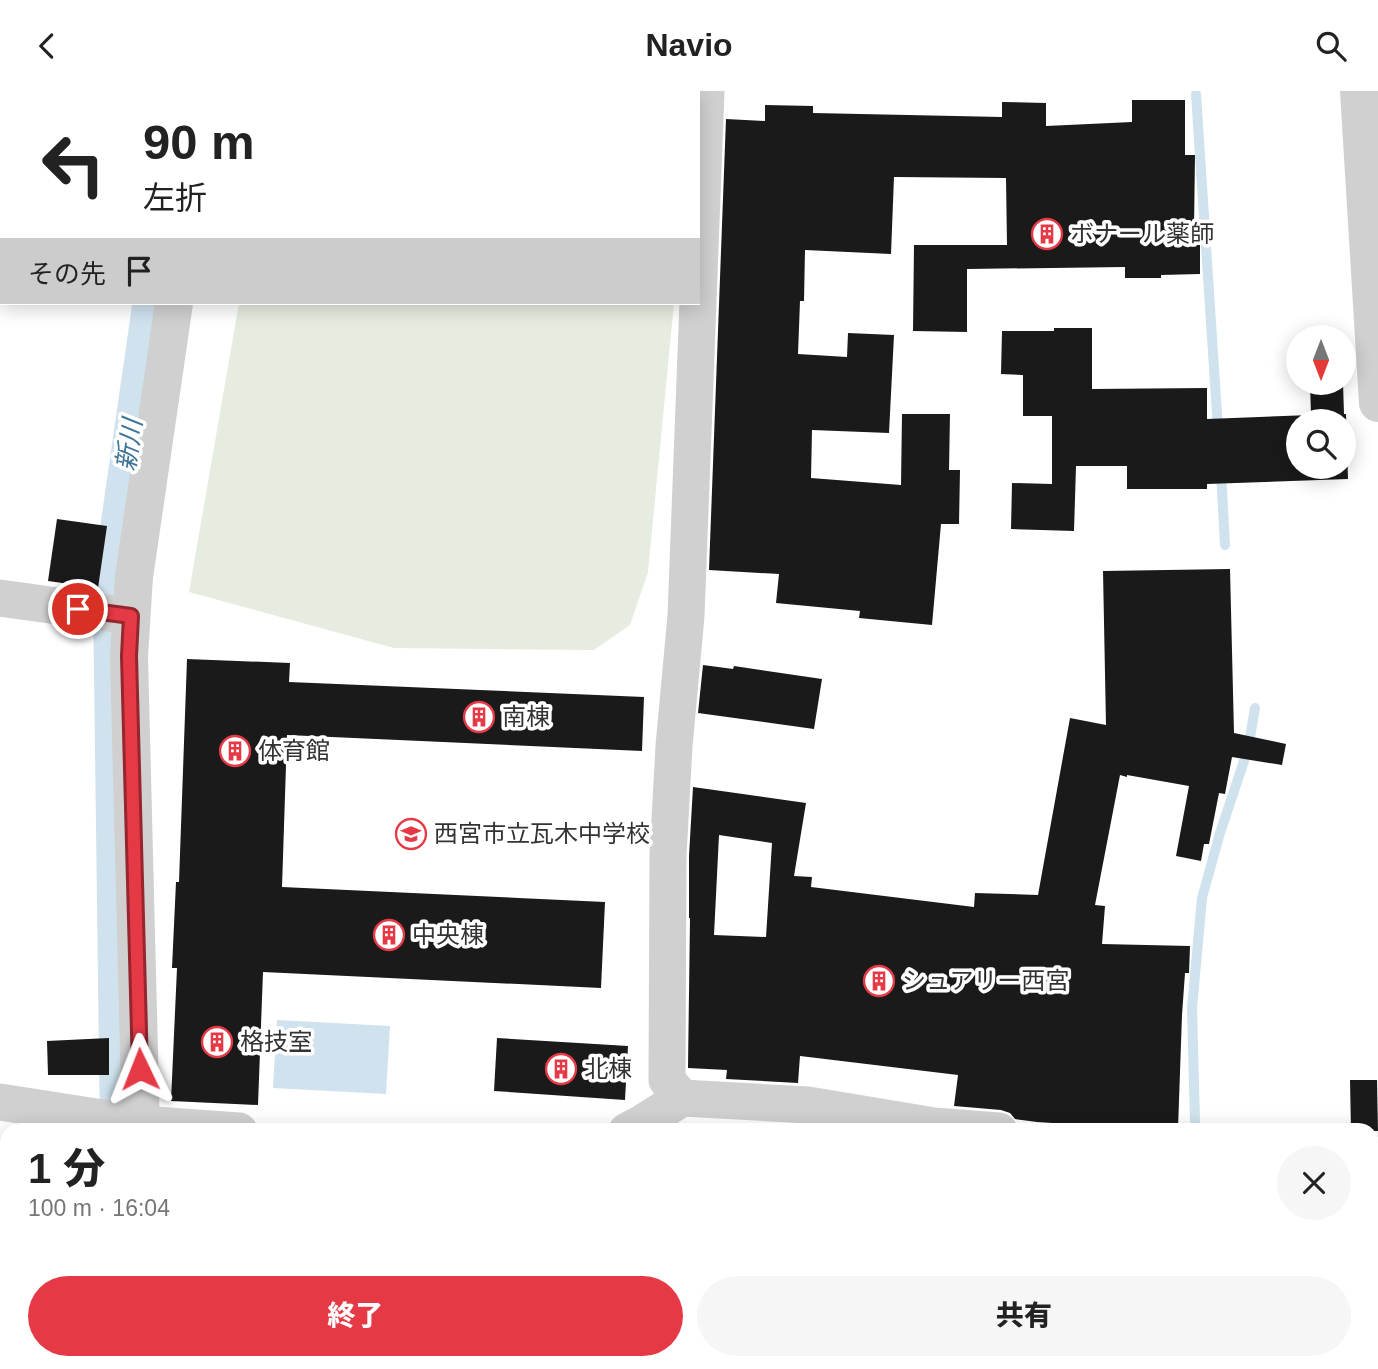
<!DOCTYPE html>
<html lang="ja">
<head>
<meta charset="utf-8">
<style>
	:root { --surface:#fff; --page:#f6f6f6; --text:#222; --muted:#767676; --accent:#e63946 }
	body { margin:0; font-family:Helvetica,"Noto Sans JP",sans-serif; background:var(--page); color:var(--text); height:100vh; display:flex; flex-direction:column; font-size:26px; white-space:nowrap }
	* { box-sizing:border-box; margin:0 }
	p { font-size:23px; color:var(--muted) }
	.icon { flex:none; width:38px; height:38px; fill:none; stroke:currentColor; stroke-width:2; stroke-linecap:round; stroke-linejoin:round }
	.map { position:relative; flex:1; overflow:hidden }
	.side { position:absolute; left:0px; top:1032px; width:1379px; height:247px; display:flex; flex-direction:column; background:var(--surface); border-radius:21px 21px 0 0; box-shadow:0 4px 18px #0003 }
	.side>* { flex:none }
	.top-card { position:absolute; left:0px; top:0px; width:700px; height:214px; box-shadow:0 4px 18px #0003; background:#fff; color:var(--text); overflow:hidden }
	.needle { width:46px; rotate:180deg }
	.tools { position:absolute; left:1286px; top:234px; display:grid; gap:14px }
	.tools a { display:grid; place-items:center; width:70px; height:70px; border-radius:50%; background:var(--surface); box-shadow:0 4px 18px #0003; font-size:35px }
	.pin { position:absolute; display:grid; place-items:center; width:60px; height:60px; color:#fff; margin:-30px; border:4px solid #fff; border-radius:50%; box-shadow:0 2px 7px #0007 }
	.me { position:absolute; width:77px; margin:-38px; rotate:358deg; stroke-linejoin:round; filter:drop-shadow(0 0 5px #0008) }
	.turn { display:flex; align-items:center; gap:24px; height:147px; padding:0 28px; font-size:32px }
	.turn .icon { width:91px; height:91px; stroke-width:2.5 }
	.turn b { display:block; font-size:49px; line-height:60px }
	.then { display:flex; align-items:center; height:66px; padding:0 28px; background:#0003; gap:14px; font-size:26px }
	.round { display:grid; place-items:center; flex:none; width:74px; height:74px; border-radius:37px; background:var(--page) }
	.summary { display:flex; align-items:center; justify-content:space-between; height:119px; padding:0 28px }
	h1 { font-size:42px; font-weight:800; line-height:52px }
	.action { display:flex; gap:14px; margin-top:auto; padding:14px 28px }
	.action a { flex:1; height:80px; border-radius:42px; background:var(--accent); color:#fff; font-size:28px; font-weight:800; line-height:80px; text-align:center }
	.action a+a { background:var(--page); color:var(--text) }
	header { display:flex; justify-content:space-between; align-items:center; height:91px; padding:0 28px; background:var(--surface); font-size:32px; font-weight:800 }
	.map>svg:first-child { display:block }
</style>
</head>
<body>
<header><svg class="icon" aria-label="back" viewBox="0 0 24 24"><path d="M15 5l-7 7 7 7"/></svg>Navio<svg class="icon" aria-label="search" viewBox="0 0 24 24"><circle cx="10" cy="10" r="6"/><path d="M15 15l6 6"/></svg></header>
<div class="map">
<svg width="1378" height="1278" viewBox="0 0 1378 1278">
	<rect width="100%" height="100%" fill="#fff"/>
	<!-- pitch -->
	<polygon fill="#e6ecdf" points="239,212 674,212 648,481 630,534 594,559 394,557 189,501"/>
	<!-- water -->
	<polygon fill="#cfe2ee" points="277,929 390,935 386,1003 273,997"/>
	<g fill="none" stroke-linecap="round" stroke-linejoin="round">
		<!-- stream -->
		<g stroke="#cfe2ee" stroke-width="10">
			<polyline points="1196,3 1218,338"/>
			<polyline points="1221,381 1225,454"/>
			<polyline points="1195,1030 1192,917 1202,807 1220,742 1248,658 1255,617"/>
			<polyline points="1218,1272 1219,1278"/>
		</g>
		<!-- canal -->
		<g stroke="#cfe2ee" stroke-width="33">
			<polyline points="108,497 149,212"/>
			<polyline points="110,542 116,1005"/>
		</g>
	</g>
	<!-- building -->
	<g fill="#1a1a1a" fill-rule="evenodd">
		<polygon points="1132,9 1185,9 1185,64 1195,64 1194,138 1200,138 1200,183 1161,184 1161,187 1125,187 1125,176 967,178 967,241 913,240 914,154 1007,154 1006,87 894,86 891,163 805,159 804,210 800,210 798,263 847,266 848,242 894,244 889,342 812,339 811,387 901,394 902,323 950,323 949,379 960,379 959,433 941,433 932,534 859,527 860,520 776,512 779,483 709,479 726,28 765,30 765,14 813,15 813,22 1002,26 1002,11 1046,12 1046,35 1132,31"/>
		<path d="M 1054,237 L 1092,237 L 1092,298 L 1207,297 L 1207,328 L 1311,324 L 1310,292 L 1343,292 L 1344,323 L 1346,323 L 1348,388 L 1207,393 L 1207,398 L 1127,398 L 1127,375 L 1076,375 L 1074,440 L 1011,438 L 1012,392 L 1052,393 L 1052,325 L 1023,325 L 1023,284 L 1001,283 L 1002,240 L 1054,240 ZM 1298,331 L 1344,331 L 1344,376 L 1298,376 Z"/>
		<polygon points="57,428 107,435 98,497 48,490"/>
		<path d="M 1230,478 L 1234,642 L 1286,653 L 1282,674 L 1232,666 L 1225,703 L 1219,702 L 1209,753 L 1204,753 L 1201,770 L 1176,765 L 1189,695 L 1127,684 L 1127,686 L 1120,684 L 1095,814 L 1105,815 L 1102,853 L 1190,855 L 1189,882 L 1185,882 L 1182,924 L 1178,1038 L 1112,1036 L 1037,1031 L 1015,1028 L 1010,1022 L 1001,1019 L 954,1015 L 958,984 L 800,965 L 798,992 L 726,988 L 727,979 L 688,977 L 690,827 L 689,827 L 689,765 L 693,696 L 806,712 L 794,785 L 812,786 L 811,796 L 974,816 L 975,802 L 1038,804 L 1070,627 L 1106,634 L 1103,480 ZM 719,744 L 772,752 L 766,846 L 714,844 Z"/>
		<polygon points="187,568 290,572 289,591 644,606 642,660 287,644 282,796 605,811 601,897 263,881 258,1014 171,1010 177,877 172,877 176,791 179,791"/>
		<polygon points="703,574 733,578 734,575 822,588 814,638 698,622"/>
		<polygon points="109,947 109,984 48,984 47,950"/>
		<polygon points="497,947 628,955 625,1009 494,1000"/>
		<polygon points="1350,989 1377,989 1378,1040 1351,1040"/>
	</g>
	<g fill="none" stroke-linecap="round" stroke-linejoin="round">
		<!-- service -->
		<g stroke="#d0d0d0" stroke-width="19">
			<polyline points="76,2 77,0"/>
			<polyline points="265,2 266,0"/>
			<polyline points="48,1277 150,1273"/>
		</g>
		<!-- minor -->
		<g stroke="#d0d0d0" stroke-width="37">
			<polyline points="0,507 130,525"/>
			<polyline points="682,1007 667,989 668,764 674,655 686,525 706,0"/>
			<polyline points="0,1011 141,1033 239,1040"/>
			<polyline points="627,1040 644,1031 682,1007 808,1014 934,1035 999,1040"/>
			<polyline points="1372,1063 1378,1063"/>
			<polyline points="325,1272 326,1278"/>
			<polyline points="482,1272 483,1278"/>
			<polyline points="602,1272 603,1278"/>
			<polyline points="964,1278 969,1272"/>
		</g>
		<!-- tertiary -->
		<g stroke="#d0d0d0" stroke-width="38">
			<polyline points="1359,0 1378,312"/>
			<polyline points="325,2 349,0"/>
			<polyline points="0,18 2,18"/>
			<polyline points="141,1040 129,565 134,486 174,212"/>
			<polyline points="150,1272 150,1278"/>
		</g>
	</g>
	<g fill="none" stroke-linecap="round" stroke-linejoin="round">
		<!-- route casing -->
		<g stroke="#96252e" stroke-width="18">
			<polyline id="route" points="78,518 131,525 129,565 140,978"/>
		</g>
		<!-- route -->
		<use href="#route" stroke="#e63946" stroke-width="12"/>
	</g>
	<!-- icons -->
	<defs>
		<g id="building-ring" transform="scale(1.575)"><circle r="9.5" fill="#fff" stroke="#e63946" stroke-width="1.5"/><path d="M-4-6H4V6H1V3H-1V6H-4ZM-2.5-4.3h1.7v1.8h-1.7ZM.8-4.3h1.7v1.8H.8ZM-2.5-1h1.7V.8h-1.7ZM.8-1h1.7V.8H.8Z" fill="#e63946"/></g>
		<g id="school-ring" transform="scale(1.575)"><circle r="9.5" fill="#fff" stroke="#e63946" stroke-width="1.5"/><path d="M0-5L7-2L0 1L-7-2ZM-4 1L0 2.5L4 1V4Q0 6-4 4Z" fill="#e63946"/></g>
	</defs>
	<g fill-rule="evenodd">
		<use href="#building-ring" x="1047" y="143"/>
		<use href="#building-ring" x="479" y="626"/>
		<use href="#building-ring" x="235" y="660"/>
		<use href="#school-ring" x="411" y="743"/>
		<use href="#building-ring" x="389" y="844"/>
		<use href="#building-ring" x="879" y="890"/>
		<use href="#building-ring" x="217" y="951"/>
		<use href="#building-ring" x="561" y="978"/>
	</g>
	<g text-anchor="middle" stroke-width="7" stroke-linejoin="round" paint-order="stroke">
		<!-- poi labels -->
		<g font-size="24" fill="#333" stroke="#fff" text-anchor="start">
			<text x="1070" y="151">ボナール薬師</text>
			<text x="502" y="634">南棟</text>
			<text x="258" y="668">体育館</text>
			<text x="434" y="751">西宮市立瓦木中学校</text>
			<text x="412" y="852">中央棟</text>
			<text x="902" y="898">シュアリー西宮</text>
			<text x="240" y="959">格技室</text>
			<text x="584" y="986">北棟</text>
		</g>
		<!-- water labels -->
		<g font-size="26" font-style="italic" fill="#3f7597" stroke="#fff">
			<text transform="translate(129 354) rotate(-82)" y="9">新川</text>
		</g>
	</g>
</svg>
<div class="tools">
<a><svg class="needle" viewBox="-14 -14 28 28"><path d="M0-13l5 13h-10z" fill="#e53935"/><path d="M0 13l5-13h-10z" fill="#767676"/></svg></a>
<a><svg class="icon" aria-label="search" viewBox="0 0 24 24"><circle cx="10" cy="10" r="6"/><path d="M15 15l6 6"/></svg></a>
</div>
<div class="pin" style="left:78px;top:518px;background:#d93025"><svg class="icon" aria-label="arrive" viewBox="0 0 24 24"><path d="M6 21V4h12l-3 4 3 4H6"/></svg></div>
<svg class="me" style="left:140px;top:978px" viewBox="-20 -20 40 40"><path d="M0-17L14 15 0 8-14 15z" fill="#e63946" stroke="#fff" stroke-width="4"/></svg>
<div class="top-card">
<div class="turn"><svg class="icon" aria-label="left" viewBox="0 0 24 24"><path d="M17 20v-9H6M10 6l-5 5 5 5"/></svg><div><b>90 m</b>左折</div></div>
<div class="then">その先<svg class="icon" aria-label="arrive" viewBox="0 0 24 24"><path d="M6 21V4h12l-3 4 3 4H6"/></svg></div>
</div>
<section class="side">
<div class="summary"><div><h1>1 分</h1><p>100 m · 16:04</p></div><a class="round"><svg class="icon" aria-label="close" viewBox="0 0 24 24"><path d="M6 6l12 12M18 6L6 18"/></svg></a></div>
<div class="action"><a>終了</a><a>共有</a></div>
</section>
</div>
</body>
</html>
